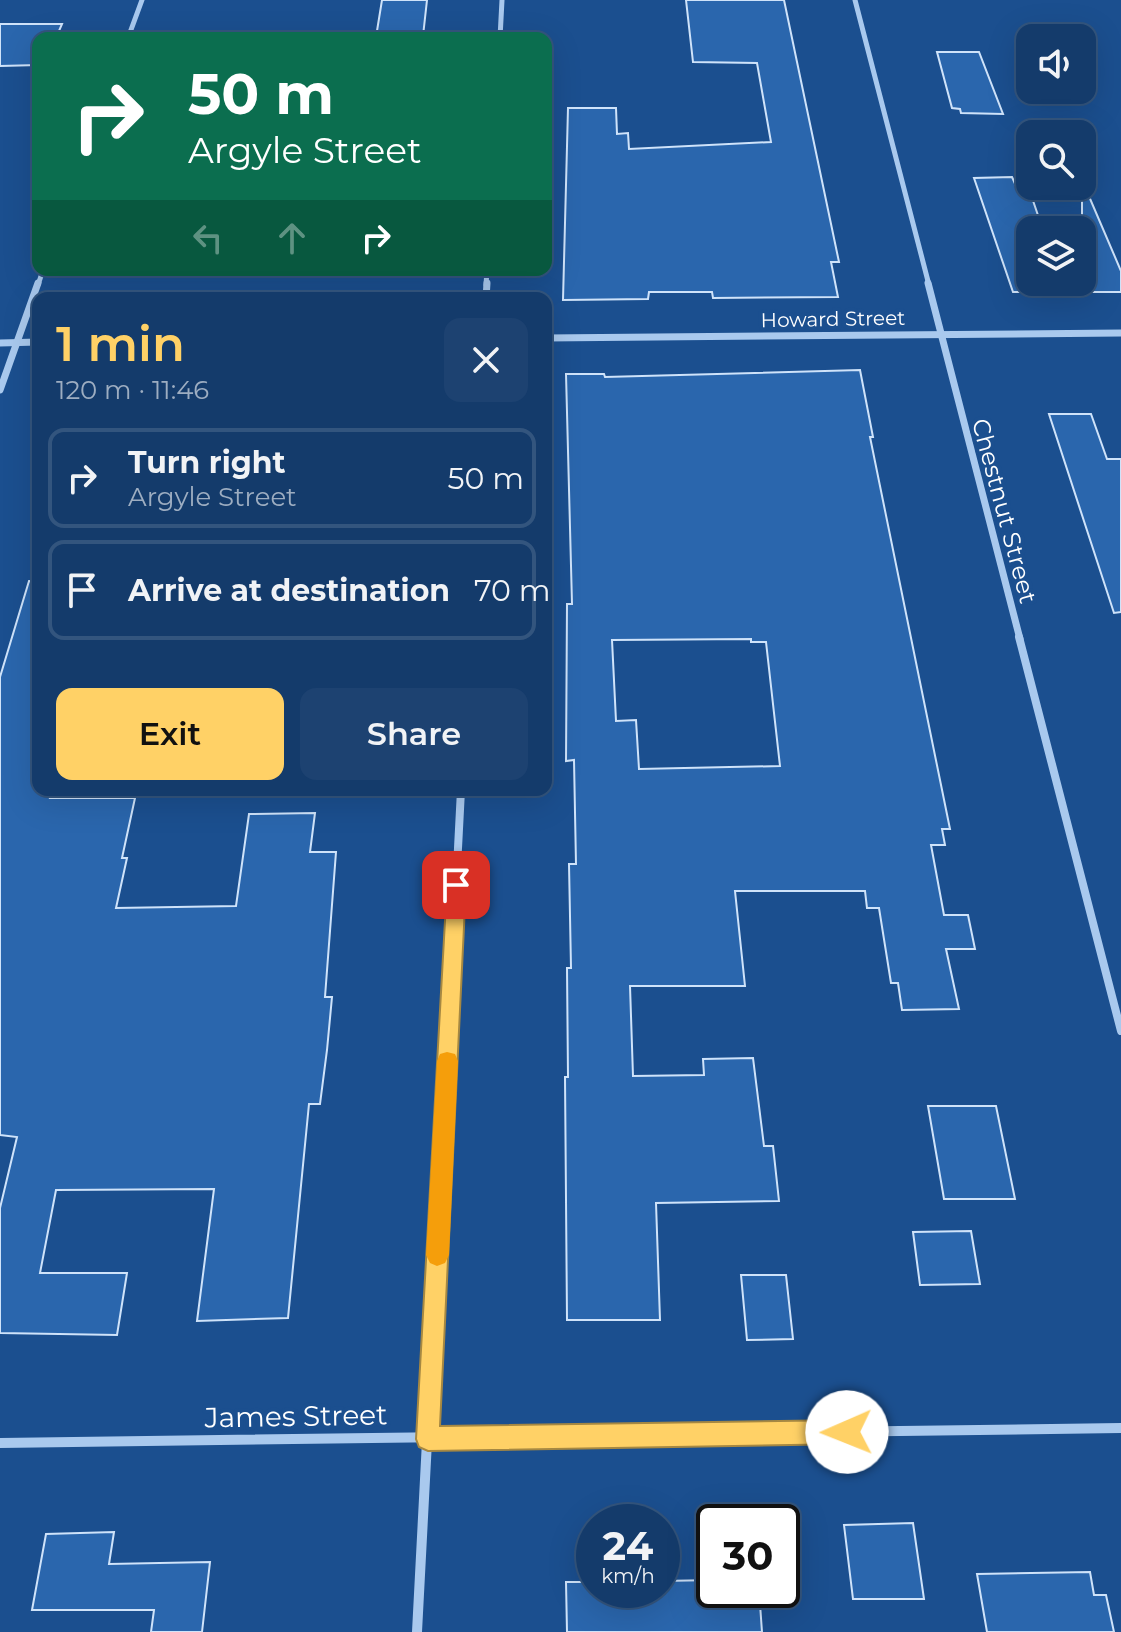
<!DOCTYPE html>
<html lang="en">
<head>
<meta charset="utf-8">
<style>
	:root { --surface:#143b6b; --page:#1d4271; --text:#f1f3f6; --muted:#9dadc1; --line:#33557e; --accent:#ffd166 }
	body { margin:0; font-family:Montserrat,sans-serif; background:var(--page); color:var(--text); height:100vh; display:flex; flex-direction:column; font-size:30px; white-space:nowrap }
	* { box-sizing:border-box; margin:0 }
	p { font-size:26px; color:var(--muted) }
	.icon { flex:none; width:44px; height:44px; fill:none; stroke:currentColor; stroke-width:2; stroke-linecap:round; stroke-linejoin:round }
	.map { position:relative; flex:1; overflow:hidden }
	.panel { position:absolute; left:32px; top:292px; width:520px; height:504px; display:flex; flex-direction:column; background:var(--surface); border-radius:16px; box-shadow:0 8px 32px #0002,0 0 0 2px var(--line) }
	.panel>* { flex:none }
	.guide { position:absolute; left:32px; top:32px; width:520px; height:244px; border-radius:16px; box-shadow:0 8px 32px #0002,0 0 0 2px var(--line); background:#0b6e4f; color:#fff; overflow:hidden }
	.controls { position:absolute; left:1016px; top:24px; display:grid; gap:16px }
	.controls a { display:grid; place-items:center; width:80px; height:80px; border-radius:16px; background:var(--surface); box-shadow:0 8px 32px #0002,0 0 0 2px var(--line); font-size:40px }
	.speed { position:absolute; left:576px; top:1504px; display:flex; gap:16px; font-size:40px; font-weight:700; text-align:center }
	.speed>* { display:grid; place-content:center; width:104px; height:104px; border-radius:50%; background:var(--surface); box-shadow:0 8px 32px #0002,0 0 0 2px var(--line); line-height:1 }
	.speed small { font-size:20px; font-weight:400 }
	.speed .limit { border:4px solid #111; border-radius:12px; background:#fff; color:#111 }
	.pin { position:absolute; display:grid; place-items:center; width:68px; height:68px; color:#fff; margin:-34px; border-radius:16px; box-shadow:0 4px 12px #0006 }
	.me { position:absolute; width:88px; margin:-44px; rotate:269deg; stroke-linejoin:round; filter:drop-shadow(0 0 6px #0008) }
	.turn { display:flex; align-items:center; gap:28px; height:168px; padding:0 24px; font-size:36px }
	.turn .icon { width:104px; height:104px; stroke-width:2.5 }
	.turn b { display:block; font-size:56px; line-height:68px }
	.lanes { display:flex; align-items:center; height:76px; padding:0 24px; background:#0003; justify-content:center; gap:40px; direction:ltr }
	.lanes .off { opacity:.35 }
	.round { display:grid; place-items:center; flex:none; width:84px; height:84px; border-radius:16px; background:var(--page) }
	.headline { display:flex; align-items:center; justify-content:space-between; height:136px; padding:0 24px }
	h1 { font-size:48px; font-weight:600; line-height:60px; color:var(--accent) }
	.action { display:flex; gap:16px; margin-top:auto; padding:16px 24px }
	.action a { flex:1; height:92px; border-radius:16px; background:var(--accent); color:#111; font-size:32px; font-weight:600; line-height:92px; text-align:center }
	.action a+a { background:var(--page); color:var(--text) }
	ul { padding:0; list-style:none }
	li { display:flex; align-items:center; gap:24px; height:100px; margin:0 16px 12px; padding:0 8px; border:4px solid var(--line); border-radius:16px }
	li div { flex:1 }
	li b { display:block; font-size:30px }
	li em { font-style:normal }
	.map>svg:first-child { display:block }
</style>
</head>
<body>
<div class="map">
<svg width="1121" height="1632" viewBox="0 0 1121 1632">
	<rect width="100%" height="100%" fill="#1b4f8f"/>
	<!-- building -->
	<g fill="#2a66ad" stroke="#cfe3fa" stroke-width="2" fill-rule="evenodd">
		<polygon points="382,0 427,0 423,36 376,37"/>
		<polygon points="686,0 784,0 839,262 831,262 838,297 713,298 712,292 649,292 648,299 563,300 568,108 616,108 617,134 628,133 629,149 771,142 757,63 693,62"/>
		<polygon points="0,24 62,24 56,38 38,38 38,65 0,66"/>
		<polygon points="937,52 979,52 1003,114 961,113 960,109 952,108"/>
		<polygon points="1012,177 1016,186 1028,186 1043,230 1030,230 1030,282 1061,282 1064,292 1013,292 974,178"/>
		<polygon points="1082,180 1121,271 1121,292 1082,292"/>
		<path d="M 860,370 L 873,437 L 870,437 L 950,829 L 942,829 L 945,845 L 931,845 L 944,915 L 968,915 L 975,949 L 946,949 L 959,1009 L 902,1010 L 898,983 L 891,983 L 879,908 L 867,908 L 865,891 L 735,891 L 745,986 L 630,986 L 633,1076 L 704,1075 L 703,1059 L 753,1058 L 764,1146 L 773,1146 L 779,1201 L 656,1203 L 660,1320 L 567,1320 L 565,1077 L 568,1077 L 567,968 L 571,968 L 569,864 L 576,864 L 574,760 L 566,761 L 567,604 L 572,604 L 566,374 L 604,374 L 605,377 ZM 751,639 L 751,642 L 766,642 L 780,766 L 639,769 L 636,720 L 616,721 L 612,640 Z"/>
		<polygon points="1049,414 1091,414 1107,459 1121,459 1121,612 1114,613"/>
		<polygon points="29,581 38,582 38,790 52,790 50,798 135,798 122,858 127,858 116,908 236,906 249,814 315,813 310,852 336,852 325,997 332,997 327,1050 320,1104 309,1104 288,1318 197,1321 214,1189 56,1190 40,1273 127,1273 117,1335 0,1333 0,1208 17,1137 0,1135 0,677"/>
		<polygon points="928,1106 996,1106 1015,1199 944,1199"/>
		<polygon points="971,1231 980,1284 920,1285 913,1232"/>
		<polygon points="741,1275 786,1275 793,1339 747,1340"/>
		<polygon points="913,1523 924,1599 853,1599 844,1525"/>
		<polygon points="114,1532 109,1564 210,1562 202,1632 151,1632 154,1610 32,1610 46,1534"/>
		<polygon points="1090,1572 1094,1595 1106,1595 1114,1632 987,1632 977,1574"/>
		<polygon points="714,1580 714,1590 759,1590 762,1632 567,1632 566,1582 594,1582 594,1590 662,1590 662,1581"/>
	</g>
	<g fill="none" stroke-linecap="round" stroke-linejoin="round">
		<!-- street-far3 -->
		<g stroke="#a9c9ee" stroke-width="5">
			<polyline points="855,0 929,285"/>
			<polyline points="128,38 142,0"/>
			<polyline points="500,38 502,0"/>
			<polyline points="38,285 43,270"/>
			<polyline points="486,285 487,270"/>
		</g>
		<!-- street-far2 -->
		<g stroke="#a9c9ee" stroke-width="7">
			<polyline points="928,283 1020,639"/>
			<polyline points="486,298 487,283"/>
			<polyline points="546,338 1121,333"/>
			<polyline points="0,343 38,342"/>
			<polyline points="0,390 38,283"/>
		</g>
		<!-- street-far1 -->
		<g stroke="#a9c9ee" stroke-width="8">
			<polyline points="1019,637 1121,1031"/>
			<polyline points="446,1081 461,790"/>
		</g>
		<!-- street -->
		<g stroke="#a9c9ee" stroke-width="10">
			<polyline points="0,1443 1121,1428"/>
			<polyline points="417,1632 446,1079"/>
		</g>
	</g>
	<!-- route -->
	<polygon fill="#ffd166" stroke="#a68842" stroke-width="2" points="456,877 466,885 440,1426 847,1420 855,1424 859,1432 855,1440 847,1444 428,1451 419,1447 416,1439 447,885"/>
	<!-- slow -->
	<polygon fill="#f59e0b" points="447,1052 455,1054 458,1061 449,1255 445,1263 437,1266 430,1263 426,1255 437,1061 440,1054"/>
	<g text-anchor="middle" stroke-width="8" stroke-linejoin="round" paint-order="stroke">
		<!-- far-street labels -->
		<g font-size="20" fill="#fff" stroke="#1b4f8f">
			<text transform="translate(833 319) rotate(-1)" y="7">Howard Street</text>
		</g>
		<!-- street labels -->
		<g font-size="24" fill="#fff" stroke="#1b4f8f">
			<text transform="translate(1004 511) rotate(75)" y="8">Chestnut Street</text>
		</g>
		<!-- near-street labels -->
		<g font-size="28" fill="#fff" stroke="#1b4f8f">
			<text transform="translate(296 1416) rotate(-1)" y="10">James Street</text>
		</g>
	</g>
</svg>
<div class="controls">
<a><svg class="icon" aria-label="sound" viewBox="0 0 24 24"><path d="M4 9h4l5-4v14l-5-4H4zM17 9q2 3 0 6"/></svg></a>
<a><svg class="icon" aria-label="search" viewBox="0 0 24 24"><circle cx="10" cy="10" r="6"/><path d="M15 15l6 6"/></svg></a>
<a><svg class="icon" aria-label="layers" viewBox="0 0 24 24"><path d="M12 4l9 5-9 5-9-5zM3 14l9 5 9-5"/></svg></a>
</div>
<div class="speed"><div>24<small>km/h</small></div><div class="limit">30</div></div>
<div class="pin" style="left:456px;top:885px;background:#d93025"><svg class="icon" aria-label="arrive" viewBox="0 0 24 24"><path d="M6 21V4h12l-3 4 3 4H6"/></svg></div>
<svg class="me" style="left:847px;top:1432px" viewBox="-20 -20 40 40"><circle r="19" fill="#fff"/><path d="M0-13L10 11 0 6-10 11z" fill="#ffd166"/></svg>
<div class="guide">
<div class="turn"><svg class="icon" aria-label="right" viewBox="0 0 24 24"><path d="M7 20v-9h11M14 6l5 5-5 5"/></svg><div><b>50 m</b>Argyle Street</div></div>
<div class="lanes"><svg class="icon off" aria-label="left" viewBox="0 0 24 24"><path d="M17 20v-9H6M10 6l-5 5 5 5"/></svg><svg class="icon off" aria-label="ahead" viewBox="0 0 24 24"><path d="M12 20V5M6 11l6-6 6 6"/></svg><svg class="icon" aria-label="right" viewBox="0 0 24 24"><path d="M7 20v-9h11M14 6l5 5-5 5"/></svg></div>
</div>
<section class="panel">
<div class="headline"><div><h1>1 min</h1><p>120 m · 11:46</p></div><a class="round"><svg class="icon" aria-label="close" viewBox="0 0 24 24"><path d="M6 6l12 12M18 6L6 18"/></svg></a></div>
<ul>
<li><svg class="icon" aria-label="right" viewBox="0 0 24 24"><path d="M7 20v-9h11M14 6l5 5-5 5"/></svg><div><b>Turn right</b><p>Argyle Street</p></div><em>50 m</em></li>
<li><svg class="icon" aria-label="arrive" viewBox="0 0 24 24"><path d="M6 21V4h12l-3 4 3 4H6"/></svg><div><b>Arrive at destination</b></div><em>70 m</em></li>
</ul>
<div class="action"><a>Exit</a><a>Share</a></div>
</section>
</div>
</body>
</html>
